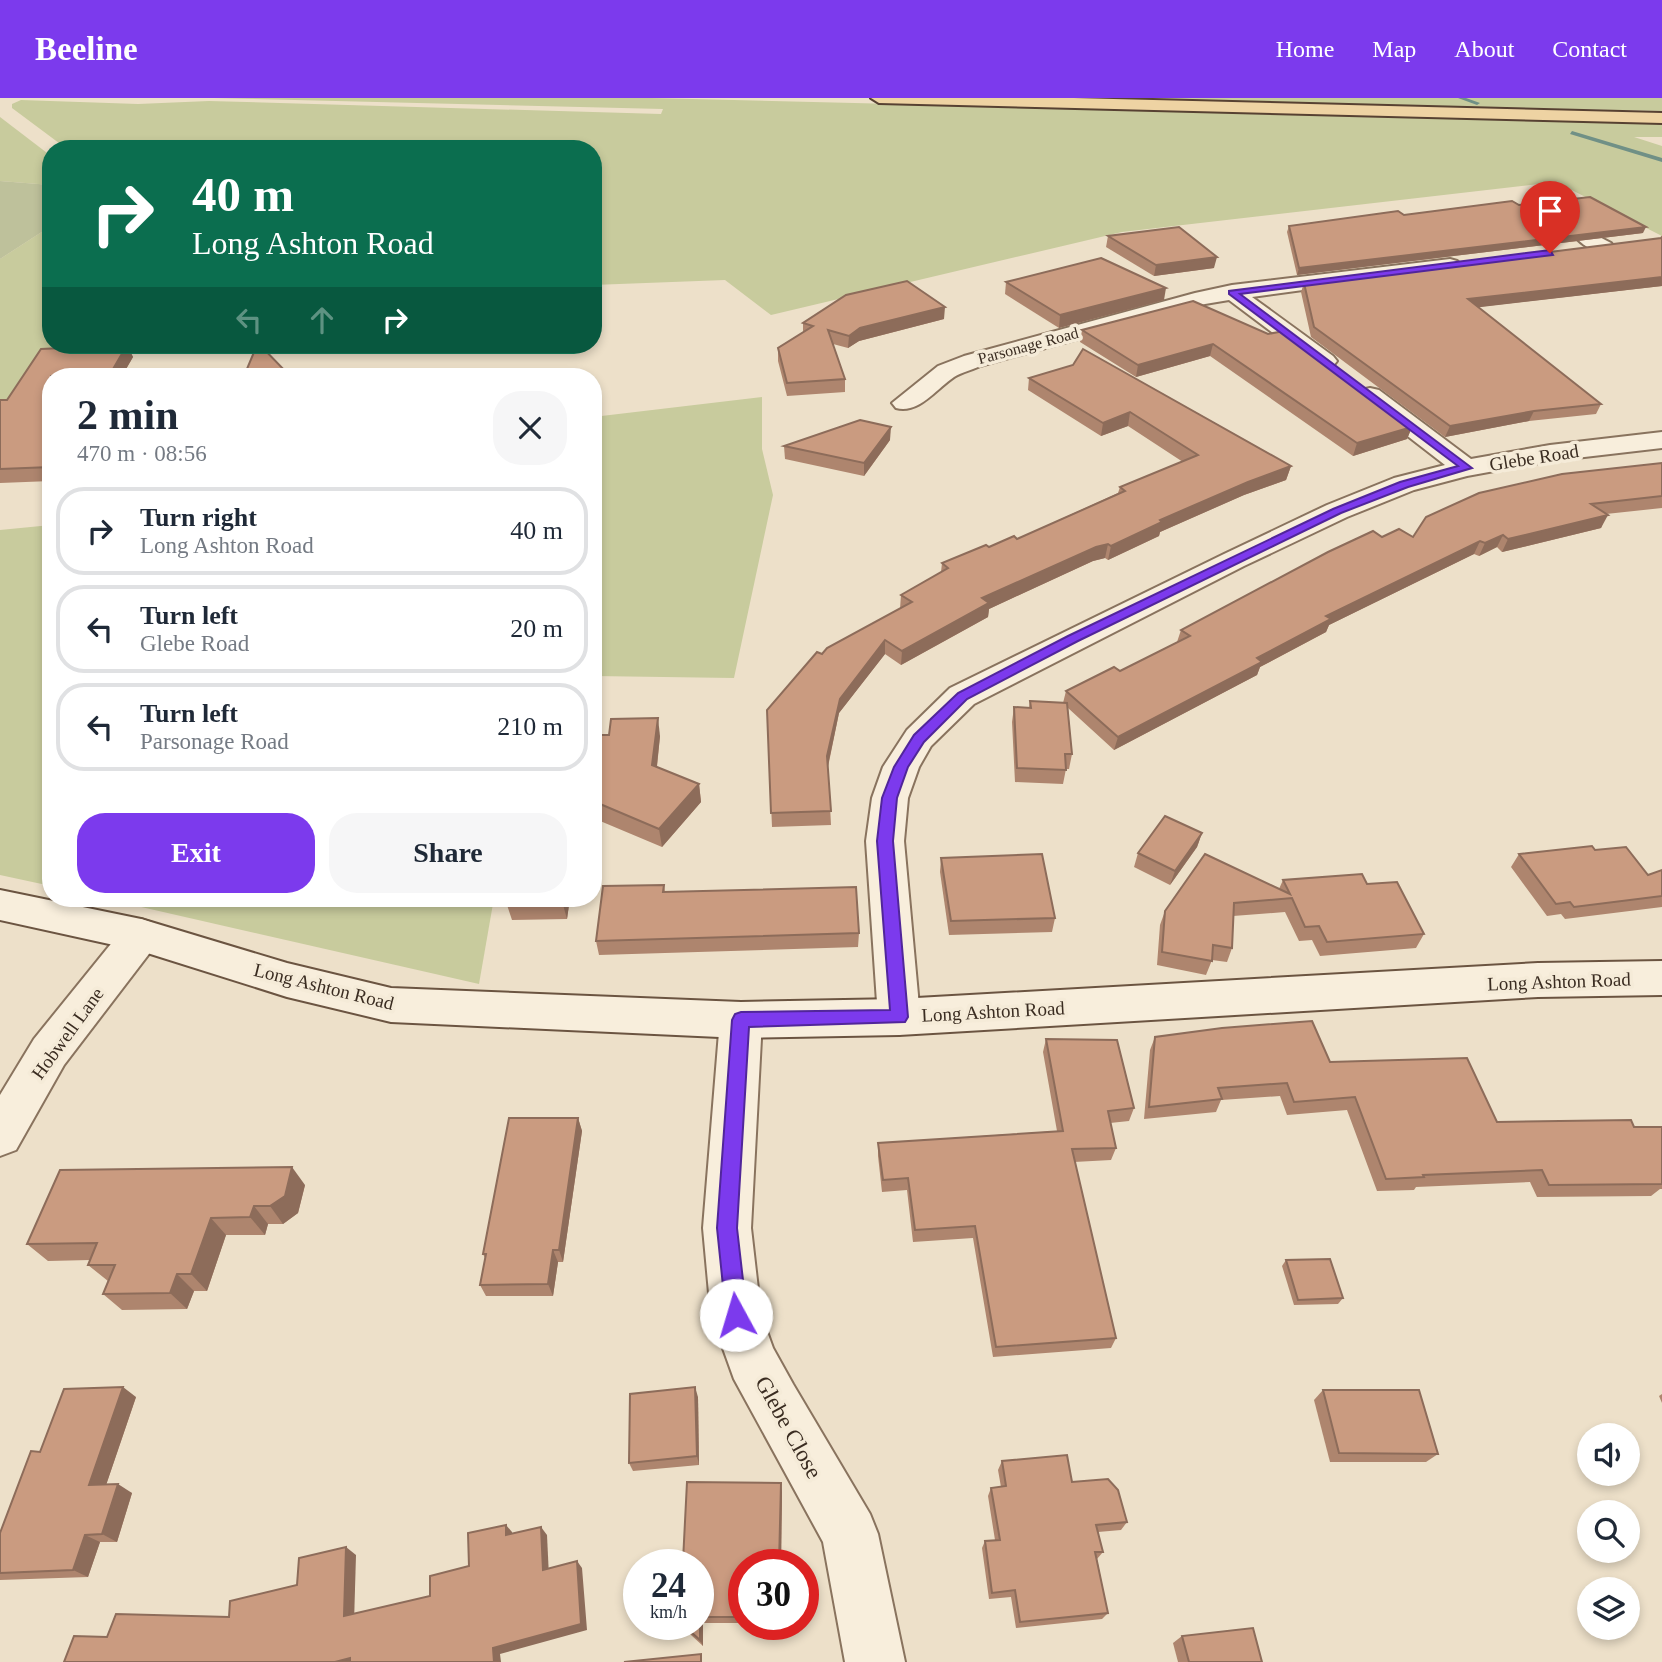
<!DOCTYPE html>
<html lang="en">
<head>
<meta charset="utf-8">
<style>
	:root { --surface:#fff; --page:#f6f6f7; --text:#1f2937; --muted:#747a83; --line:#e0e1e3; --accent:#7c3aed }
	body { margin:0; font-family:Georgia,serif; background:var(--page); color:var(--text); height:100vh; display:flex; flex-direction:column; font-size:26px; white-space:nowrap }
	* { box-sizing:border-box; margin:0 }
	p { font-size:23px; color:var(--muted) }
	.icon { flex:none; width:38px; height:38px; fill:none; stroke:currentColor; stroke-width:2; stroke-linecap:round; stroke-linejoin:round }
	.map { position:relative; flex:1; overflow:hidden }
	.sheet { position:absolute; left:42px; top:270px; width:560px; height:539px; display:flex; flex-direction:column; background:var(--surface); border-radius:28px; box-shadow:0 4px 10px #0003 }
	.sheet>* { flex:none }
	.hud { position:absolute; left:42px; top:42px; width:560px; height:214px; border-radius:28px; box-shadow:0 4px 10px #0003; background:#0b6e4f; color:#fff; overflow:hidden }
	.buttons { position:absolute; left:1577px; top:1325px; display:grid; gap:14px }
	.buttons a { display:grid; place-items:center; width:63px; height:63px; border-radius:50%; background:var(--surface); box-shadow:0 4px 10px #0003; font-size:35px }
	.speed { position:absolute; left:623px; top:1451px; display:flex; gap:14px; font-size:35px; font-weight:700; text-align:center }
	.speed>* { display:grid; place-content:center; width:91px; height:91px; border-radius:50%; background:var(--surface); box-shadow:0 4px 10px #0003; line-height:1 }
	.speed small { font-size:18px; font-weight:400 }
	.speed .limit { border:10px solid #d22; background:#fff; color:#111 }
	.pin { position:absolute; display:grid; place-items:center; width:60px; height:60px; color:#fff; margin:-72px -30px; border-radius:50% 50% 50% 0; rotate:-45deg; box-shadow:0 0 7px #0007 }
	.pin .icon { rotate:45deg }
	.me { position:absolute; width:77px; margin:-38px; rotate:354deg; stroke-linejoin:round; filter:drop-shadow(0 0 5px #0008) }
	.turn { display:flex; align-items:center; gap:24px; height:147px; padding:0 35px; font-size:32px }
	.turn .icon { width:91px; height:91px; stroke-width:2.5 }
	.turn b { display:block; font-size:49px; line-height:60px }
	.lanes { display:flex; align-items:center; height:66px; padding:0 35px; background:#0003; justify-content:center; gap:35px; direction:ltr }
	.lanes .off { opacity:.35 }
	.round { display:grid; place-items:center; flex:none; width:74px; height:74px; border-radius:28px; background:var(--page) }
	.headline { display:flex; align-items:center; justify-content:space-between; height:119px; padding:0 35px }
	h1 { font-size:42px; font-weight:700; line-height:52px }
	.cta { display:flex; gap:14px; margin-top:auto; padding:14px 35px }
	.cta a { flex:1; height:80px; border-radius:28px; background:var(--accent); color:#fff; font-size:28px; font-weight:700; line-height:80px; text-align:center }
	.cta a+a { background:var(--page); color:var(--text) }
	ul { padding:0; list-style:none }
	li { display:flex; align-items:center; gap:21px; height:88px; margin:0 14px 10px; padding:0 21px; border:4px solid var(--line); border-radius:28px }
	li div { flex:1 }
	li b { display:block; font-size:26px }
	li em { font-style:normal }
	header { display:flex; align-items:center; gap:42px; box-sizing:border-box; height:98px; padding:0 35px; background:var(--accent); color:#fff }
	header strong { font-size:33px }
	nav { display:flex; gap:38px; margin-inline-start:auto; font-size:24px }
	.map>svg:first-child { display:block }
</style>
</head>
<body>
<header>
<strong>Beeline</strong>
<nav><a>Home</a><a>Map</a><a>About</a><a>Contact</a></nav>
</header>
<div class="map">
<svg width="1662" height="1564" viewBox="0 0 1662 1564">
	<rect width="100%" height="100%" fill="#ede0c9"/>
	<!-- green -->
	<g fill="#c8cb9d">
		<polygon points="214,0 651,0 1662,25 1662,39 1634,39 1662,48 1662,138 1556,84 1122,134 771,217 725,182 593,187 593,51 67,51 12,10 12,6 21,2 138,6 209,3 661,16 663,11"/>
		<polygon points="988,0 1662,0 1662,13"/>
		<polygon points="0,19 51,58 51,87 0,83"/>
		<polygon points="51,128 51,247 62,247 0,311 0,161"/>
		<polygon points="762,299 762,351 773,397 734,580 593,578 593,319"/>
		<polygon points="51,427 51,788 0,777 0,432"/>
		<polygon points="102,800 494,800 479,886"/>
	</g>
	<!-- cemetery -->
	<polygon fill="#bec19b" points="0,83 51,87 51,128 0,161"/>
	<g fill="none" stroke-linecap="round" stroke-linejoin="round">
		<!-- stream -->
		<g fill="#709086" fill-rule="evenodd">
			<polygon points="1458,0 1466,0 1480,5 1477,7"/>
			<polygon points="1572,33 1662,60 1662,64 1570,36"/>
		</g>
		<!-- street casing -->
		<g stroke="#89735e" stroke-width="4">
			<g id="street">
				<path d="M 1584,131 L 1611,145 L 1614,149 L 1611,153 C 1598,157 1582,148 1574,137 L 1577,133 Z"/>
				<path d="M 1450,161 L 1457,163 L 1461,167 L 1457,171 L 1252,199 L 1333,258 L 1337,263 L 1333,268 L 1317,268 L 1229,202 L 1205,206 L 980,268 C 972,272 962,274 954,279 C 936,291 919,316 896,310 L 892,305 L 938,268 L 964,258 L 1195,195 L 1232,187 Z"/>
				<polygon points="1370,290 1379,292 1471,361 1550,347 1662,334 1662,350 1550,363 1467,378 1414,392 1347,419 1244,468 974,606 931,648 919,669 908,700 904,743 920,919 914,931 899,937 884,931 878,919 866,743 872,700 883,669 907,632 950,590 1224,456 1327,407 1394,380 1445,367 1361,302 1358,297 1361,292"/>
				<polygon points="141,821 155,826 161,837 155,848 64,967 16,1052 0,1058 0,997 34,941 127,826"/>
				<polygon points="741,904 756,910 762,922 751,1130 761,1217 773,1250 793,1286 870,1416 878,1436 905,1564 845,1564 823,1444 734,1281 711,1217 703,1130 720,922 726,910"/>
			</g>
		</g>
		<!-- secondary casing -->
		<g stroke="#6b5441" stroke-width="4">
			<polygon id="secondary" points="0,792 141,821 287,865 391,890 741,904 899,901 1538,865 1662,863 1662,897 1538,899 899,937 741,940 391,924 287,899 141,853 0,822"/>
		</g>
		<!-- primary casing -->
		<g stroke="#574132" stroke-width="4">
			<polygon id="primary" points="871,0 1074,0 1662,15 1662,25 879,5"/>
		</g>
		<!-- street -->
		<use href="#street" fill="#f8eedc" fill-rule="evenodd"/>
		<!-- secondary -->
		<use href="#secondary" fill="#f8eedc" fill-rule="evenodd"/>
		<!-- primary -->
		<use href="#primary" fill="#eed3a3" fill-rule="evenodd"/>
	</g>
	<!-- wall -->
	<g fill="#ae856e">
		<polygon points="1519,107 1643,135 1297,177 1287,134 1289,128"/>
		<polygon points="1108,138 1214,170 1154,178 1106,149"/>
		<polygon points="1006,184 1164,202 1059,230 1005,196"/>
		<polygon points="1304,185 1662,188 1478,209 1601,306 1596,316 1529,323 1445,339 1311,239 1301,194"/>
		<polygon points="1193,203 1412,329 1407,341 1353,358 1210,258 1136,279 1080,244 1082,232"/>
		<polygon points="944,221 859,243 848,250 833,246 845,281 845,294 787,298 778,263 778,250 803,234 803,225"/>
		<polygon points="127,247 133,259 122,278 51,278 51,383 0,385 0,302 7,302 41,251"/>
		<polygon points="390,247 443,247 391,249"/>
		<polygon points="1029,280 1291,368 1286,382 1244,397 1160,434 1159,438 1108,462 1105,460 1093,463 989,511 988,519 901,567 885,556 839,615 828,669 831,727 772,729 767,612 822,556 900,511 901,497 941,474 942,465 1017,441 1118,395 1120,389 1183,364 1128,328 1101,338 1028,292"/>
		<polygon points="890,342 864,378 785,361 784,348"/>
		<polygon points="1662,365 1662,410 1606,416 1601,430 1502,454 1497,449 1479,458 1474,456 1329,527 1326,534 1260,569 1257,577 1114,652 1068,610 1072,656 1069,671 1066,671 1063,686 1015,684 1012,624 1014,609 1029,610 1030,603 1063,605 1066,593 1120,573 1177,544 1181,532 1382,439 1413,439"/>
		<polygon points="593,637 660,638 657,669 699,686 701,704 662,749 593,720"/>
		<polygon points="1202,735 1197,749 1170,787 1134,769 1138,755"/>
		<polygon points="1595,752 1648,777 1662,772 1662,809 1565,821 1561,816 1547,818 1511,769 1519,756"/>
		<polygon points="941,760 1055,820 1052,834 949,837 940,774"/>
		<polygon points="1283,782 1367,786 1424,836 1416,850 1320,858 1312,842 1299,843 1285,814 1233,818 1232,850 1227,864 1212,862 1206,877 1157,867 1160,827 1165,813 1279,791"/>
		<polygon points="664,787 665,794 859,835 858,849 599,857 596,843"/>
		<polygon points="507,800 570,800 567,821 512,822 506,804"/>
		<polygon points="1155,939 1330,964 1497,1024 1634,1029 1662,1029 1662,1091 1660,1091 1651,1098 1537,1099 1530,1084 1416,1089 1414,1092 1377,1093 1347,1012 1287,1017 1280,998 1221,1002 1216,1014 1144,1021 1150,952"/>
		<polygon points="1046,941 1134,1010 1129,1023 1110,1025 1116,1050 1111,1062 1074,1064 1116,1240 1111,1250 993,1259 973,1140 913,1144 907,1092 882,1094 878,1058 878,1045 1057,1033 1043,954"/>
		<polygon points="578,1020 582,1033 563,1164 558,1164 553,1198 486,1198 480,1187 485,1160 483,1156"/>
		<polygon points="305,1087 298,1115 283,1126 268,1126 265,1137 226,1137 207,1193 194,1193 187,1211 122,1212 103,1196 108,1183 88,1167 90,1162 48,1163 27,1146"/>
		<polygon points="1286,1162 1343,1200 1338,1206 1294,1207 1282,1168"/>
		<polygon points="1323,1292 1438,1356 1426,1364 1330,1364 1314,1302"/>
		<polygon points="1662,1296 1662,1305 1659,1298"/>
		<polygon points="136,1299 106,1387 132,1395 117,1444 100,1444 88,1479 0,1482 0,1435 40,1354"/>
		<polygon points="698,1299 699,1367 633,1373 629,1365"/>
		<polygon points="1002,1363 1072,1384 1127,1424 1121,1432 1098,1434 1103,1454 1097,1461 1108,1515 1102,1521 1016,1530 1011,1499 989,1501 982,1450 985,1443 995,1442 988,1398 991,1390 1001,1389 998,1372"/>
		<polygon points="782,1393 781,1466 744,1466 744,1525 703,1525 703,1548 679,1526 698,1526 683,1463"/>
		<polygon points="1182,1538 1262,1564 1178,1564 1173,1545"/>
	</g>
	<!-- shaded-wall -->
	<g fill="#8d6c5a">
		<polygon points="1646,129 1643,135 1297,177 1299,170"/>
		<polygon points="1217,159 1214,170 1154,178 1156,167"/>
		<polygon points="1662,179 1662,188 1464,211 1468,201"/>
		<polygon points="1166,190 1164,202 1059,230 1060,217"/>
		<polygon points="945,209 944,221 859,243 848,250 849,238 860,230"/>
		<polygon points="1213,246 1210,258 1136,279 1138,267"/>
		<polygon points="127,247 133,259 122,278 109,278"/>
		<polygon points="1534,313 1529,323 1445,339 1450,328"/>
		<polygon points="1130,314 1128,328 1101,338 1103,325"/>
		<polygon points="891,329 890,342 864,378 864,365"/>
		<polygon points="1412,329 1407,341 1353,358 1357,345"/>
		<polygon points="1291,368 1286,382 1244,397 1160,434 1159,438 1108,462 1111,448 1160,422 1248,384"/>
		<polygon points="1608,417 1601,430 1502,454 1508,441"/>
		<polygon points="1503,437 1497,449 1479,458 1485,445"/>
		<polygon points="1480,443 1474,456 1329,527 1326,534 1260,569 1257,577 1114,652 1118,639 1257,560 1326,518"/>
		<polygon points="1108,446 1105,460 1093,463 989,511 988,519 901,567 902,553 982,500 1096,449"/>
		<polygon points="885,542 885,556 839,615 827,672 827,658 840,601"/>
		<polygon points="658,620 660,638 655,685 652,667"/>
		<polygon points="699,686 701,704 662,749 659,731"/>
		<polygon points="1202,735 1197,749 1170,787 1175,773"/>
		<polygon points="563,800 570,800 567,821 562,803"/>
		<polygon points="578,1020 582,1033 563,1164 559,1152"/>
		<polygon points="292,1069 305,1087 298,1115 283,1126 270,1108"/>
		<polygon points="254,1108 268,1126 265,1137 250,1119"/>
		<polygon points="211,1120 226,1137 207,1193 191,1176"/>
		<polygon points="553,1152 558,1164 553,1198 548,1186"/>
		<polygon points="177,1176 194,1193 187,1211 170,1195"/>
		<polygon points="123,1289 136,1299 103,1396 89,1387"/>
		<polygon points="695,1289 698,1299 699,1367 697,1358"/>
		<polygon points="781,1385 782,1393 781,1466 779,1466"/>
		<polygon points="118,1386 132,1395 117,1444 102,1436"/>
		<polygon points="506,1427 512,1434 513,1445 506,1437"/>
		<polygon points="541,1429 547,1437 549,1479 543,1472"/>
		<polygon points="85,1437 100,1444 88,1479 73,1472"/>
		<polygon points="346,1449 356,1457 354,1525 344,1518"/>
		<polygon points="577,1463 582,1470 587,1532 500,1556 501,1564 494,1564 493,1550"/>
		<polygon points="700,1519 703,1525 703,1548 700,1542"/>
		<polygon points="350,1560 357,1564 335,1564"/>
	</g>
	<!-- building -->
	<g fill="#ca9b80" stroke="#8d6c5a" stroke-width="2">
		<polygon points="1590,99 1646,129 1299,170 1289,128 1398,113 1404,117 1512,103 1519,107"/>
		<polygon points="1179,129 1217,159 1156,167 1108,138"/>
		<polygon points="1662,139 1662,179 1468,201 1601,306 1534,313 1450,328 1314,229 1304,185 1661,140"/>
		<polygon points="1101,160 1166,190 1060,217 1006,184"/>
		<polygon points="907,183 945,209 860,230 849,238 828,232 845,281 787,285 778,250 813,228 803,225 846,197"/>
		<polygon points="1193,203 1268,236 1284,233 1412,329 1357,345 1213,246 1138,267 1082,232"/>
		<polygon points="127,247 109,278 51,278 51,369 0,371 0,302 7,302 41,251"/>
		<polygon points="257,247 260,247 290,278 244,278"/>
		<polygon points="1083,251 1291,368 1248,384 1160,422 1162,424 1111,448 1108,446 1096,449 982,500 989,505 902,553 885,542 840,601 827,658 831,713 771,715 767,612 817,554 822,556 827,550 912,504 901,497 948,470 942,465 986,447 989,449 1014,438 1017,441 1125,393 1120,389 1198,357 1130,314 1103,325 1029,280 1073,267"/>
		<polygon points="860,322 891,329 864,365 784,348"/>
		<polygon points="1662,365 1662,398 1591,406 1608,417 1508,441 1503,437 1485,445 1480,443 1326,518 1331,521 1257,560 1262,564 1118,639 1066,593 1114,569 1120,573 1190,538 1181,532 1328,454 1373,433 1382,439 1399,431 1413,439 1426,419 1479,395 1562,376"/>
		<polygon points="1030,603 1067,605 1072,656 1065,656 1066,672 1017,670 1014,609 1031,610"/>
		<polygon points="658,620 652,667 699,686 659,731 593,703 593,637 609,637 611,621"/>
		<polygon points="1165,718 1202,735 1175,773 1138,755"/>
		<polygon points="1592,748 1595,752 1626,749 1648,777 1662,772 1662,798 1574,809 1570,804 1556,806 1519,756"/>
		<polygon points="1042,756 1055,820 951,823 941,760"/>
		<polygon points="1205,756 1290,796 1283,782 1362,776 1367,786 1397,784 1424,836 1327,844 1319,828 1305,829 1292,800 1234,805 1232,850 1213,847 1212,863 1162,854 1165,813"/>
		<polygon points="664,787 663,794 856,789 859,835 596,843 603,788"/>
		<polygon points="507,800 563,800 562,803 506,804"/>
		<polygon points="1312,923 1330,964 1467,960 1497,1024 1631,1022 1634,1029 1662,1029 1662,1086 1549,1087 1542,1072 1423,1077 1424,1079 1386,1081 1355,999 1294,1004 1287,985 1218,990 1222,1001 1149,1009 1155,939 1222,930"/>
		<polygon points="1046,941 1117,942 1134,1010 1108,1013 1116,1050 1072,1051 1116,1240 996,1249 975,1128 915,1132 908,1080 883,1082 878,1045 1063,1033"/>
		<polygon points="509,1020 578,1020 559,1152 553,1152 548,1186 480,1187 486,1156 483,1156"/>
		<polygon points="292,1069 285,1098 270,1108 254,1108 250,1119 211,1120 191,1176 177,1176 170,1195 103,1196 115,1167 88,1167 97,1145 27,1146 60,1072"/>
		<polygon points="1330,1161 1343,1200 1298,1202 1286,1162"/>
		<polygon points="123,1289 89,1387 118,1386 102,1436 85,1437 73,1472 0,1475 0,1435 31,1353 40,1354 64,1291"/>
		<polygon points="695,1289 697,1358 629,1365 630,1296"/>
		<polygon points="1323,1292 1419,1292 1438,1356 1339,1355"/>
		<polygon points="1067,1357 1072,1384 1108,1381 1118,1392 1127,1424 1096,1427 1103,1454 1095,1454 1108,1515 1020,1524 1015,1492 992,1495 985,1443 1000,1442 991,1390 1006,1388 1002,1363"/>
		<polygon points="687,1384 781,1385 779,1466 744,1466 744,1519 700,1519 700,1542 682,1526 698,1526 698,1466 679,1466 683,1463"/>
		<polygon points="506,1427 506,1437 541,1429 543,1472 577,1463 581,1526 493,1550 494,1564 350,1564 350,1560 335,1564 64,1564 74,1538 107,1539 116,1516 229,1519 230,1503 297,1487 299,1460 346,1449 344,1518 430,1498 430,1478 469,1468 468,1435"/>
		<polygon points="1253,1530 1262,1564 1189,1564 1182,1538"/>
		<polygon points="701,1556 701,1564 624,1564"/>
	</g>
	<!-- route -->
	<polygon fill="#7c3aed" stroke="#51269a" stroke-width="2" points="1550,152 1553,157 1240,196 1472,370 1408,389 1341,415 1078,543 967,601 924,644 908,669 897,700 893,743 908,919 905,924 749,929 737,1130 747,1217 744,1224 736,1227 729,1224 726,1217 717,1130 732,922 735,916 741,914 890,912 877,743 882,700 894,669 914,637 958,595 1068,538 1333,411 1400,384 1458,368 1229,196 1229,193"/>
	<g text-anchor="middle" stroke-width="7" stroke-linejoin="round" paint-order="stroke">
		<!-- far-street labels -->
		<g font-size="16" fill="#3a2c21" stroke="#f5ebd8">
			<text transform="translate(1028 247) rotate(-15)" y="6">Parsonage Road</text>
		</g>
		<!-- street labels -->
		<g font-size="19" fill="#3a2c21" stroke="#f5ebd8">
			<text transform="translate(1534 359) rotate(-9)" y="7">Glebe Road</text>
			<text transform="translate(1559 883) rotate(-2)" y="7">Long Ashton Road</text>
			<text transform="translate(324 888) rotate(14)" y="7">Long Ashton Road</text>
			<text transform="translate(993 913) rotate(-3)" y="7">Long Ashton Road</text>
			<text transform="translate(67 935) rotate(-54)" y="7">Hobwell Lane</text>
		</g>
		<!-- near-street labels -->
		<g font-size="23" fill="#3a2c21" stroke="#f5ebd8">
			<text transform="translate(789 1329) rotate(61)" y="8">Glebe Close</text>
		</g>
	</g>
</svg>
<div class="buttons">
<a><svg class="icon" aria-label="sound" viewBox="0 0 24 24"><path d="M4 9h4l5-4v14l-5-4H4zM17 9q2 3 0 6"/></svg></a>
<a><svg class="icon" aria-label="search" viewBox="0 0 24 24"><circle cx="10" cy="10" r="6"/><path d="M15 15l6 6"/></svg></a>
<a><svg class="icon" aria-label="layers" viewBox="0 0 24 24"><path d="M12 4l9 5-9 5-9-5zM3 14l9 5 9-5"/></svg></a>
</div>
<div class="speed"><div>24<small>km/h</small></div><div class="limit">30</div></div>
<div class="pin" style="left:1550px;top:155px;background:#d93025"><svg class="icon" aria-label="arrive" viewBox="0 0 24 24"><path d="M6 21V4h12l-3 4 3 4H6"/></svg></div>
<svg class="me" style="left:736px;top:1217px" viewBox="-20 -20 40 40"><circle r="19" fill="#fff"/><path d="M0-13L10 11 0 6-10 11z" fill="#7c3aed"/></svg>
<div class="hud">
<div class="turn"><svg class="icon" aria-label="right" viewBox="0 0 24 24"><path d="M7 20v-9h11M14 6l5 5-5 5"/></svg><div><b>40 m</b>Long Ashton Road</div></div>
<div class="lanes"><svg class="icon off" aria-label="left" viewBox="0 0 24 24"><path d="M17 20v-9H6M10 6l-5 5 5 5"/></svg><svg class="icon off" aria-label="ahead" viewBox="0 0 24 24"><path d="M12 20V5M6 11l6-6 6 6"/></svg><svg class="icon" aria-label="right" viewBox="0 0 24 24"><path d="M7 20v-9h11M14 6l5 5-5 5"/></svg></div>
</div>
<section class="sheet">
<div class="headline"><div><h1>2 min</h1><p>470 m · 08:56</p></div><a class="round"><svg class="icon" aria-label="close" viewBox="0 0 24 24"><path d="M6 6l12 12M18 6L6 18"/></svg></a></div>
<ul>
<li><svg class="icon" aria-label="right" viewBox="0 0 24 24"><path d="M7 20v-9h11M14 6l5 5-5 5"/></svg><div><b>Turn right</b><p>Long Ashton Road</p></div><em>40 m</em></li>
<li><svg class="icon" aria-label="left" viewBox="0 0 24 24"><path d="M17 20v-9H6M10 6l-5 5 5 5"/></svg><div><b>Turn left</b><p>Glebe Road</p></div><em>20 m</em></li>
<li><svg class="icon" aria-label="left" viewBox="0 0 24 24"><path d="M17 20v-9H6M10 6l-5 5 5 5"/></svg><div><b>Turn left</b><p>Parsonage Road</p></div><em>210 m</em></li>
</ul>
<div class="cta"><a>Exit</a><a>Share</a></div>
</section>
</div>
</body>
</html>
